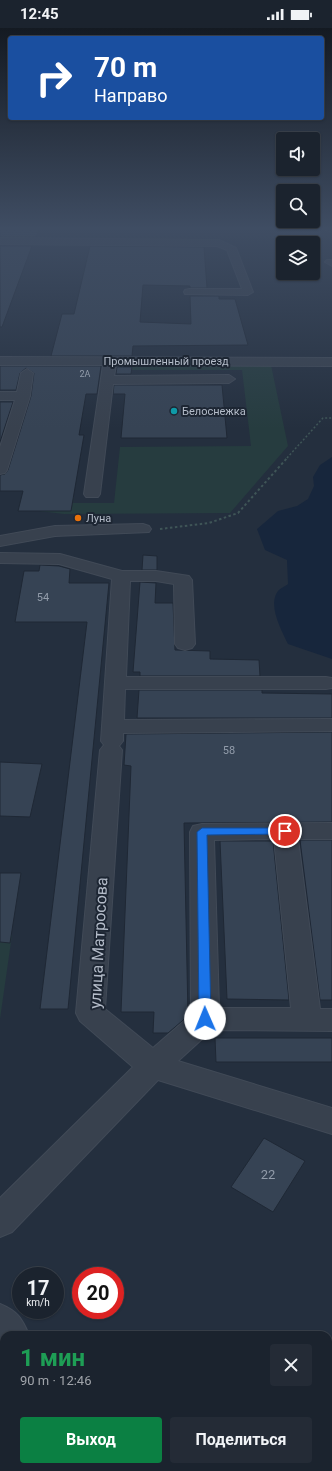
<!DOCTYPE html>
<html lang="ru">
<head>
<meta charset="utf-8">
<style>
	:root { --surface:#1b232e; --page:#242b36; --text:#f1f3f6; --muted:#a0a4aa; --line:#39404a; --accent:#0b8043 }
	body { margin:0; font-family:Roboto,sans-serif; background:var(--page); color:var(--text); height:100vh; display:flex; flex-direction:column; font-size:15px; white-space:nowrap }
	* { box-sizing:border-box; margin:0 }
	p { font-size:13px; color:var(--muted) }
	.icon { flex:none; width:22px; height:22px; fill:none; stroke:currentColor; stroke-width:2; stroke-linecap:round; stroke-linejoin:round }
	.map { position:relative; flex:1; overflow:hidden }
	.panel { position:absolute; left:0px; top:1303px; width:332px; height:140px; display:flex; flex-direction:column; background:var(--surface); border-radius:12px 12px 0 0; box-shadow:0 1px 3px #0004,0 0 0 1px var(--line) }
	.panel>* { flex:none }
	.hud { position:absolute; left:8px; top:8px; width:316px; height:84px; border-radius:4px; box-shadow:0 1px 3px #0004,0 0 0 1px var(--line); background:#1a4fa0; color:#fff; overflow:hidden }
	.controls { position:absolute; left:276px; top:104px; display:grid; gap:8px }
	.controls a { display:grid; place-items:center; width:44px; height:44px; border-radius:4px; background:var(--surface); box-shadow:0 1px 3px #0004,0 0 0 1px var(--line); font-size:20px }
	.speed { position:absolute; left:12px; top:1239px; display:flex; gap:8px; font-size:20px; font-weight:700; text-align:center }
	.speed>* { display:grid; place-content:center; width:52px; height:52px; border-radius:50%; background:var(--surface); box-shadow:0 1px 3px #0004,0 0 0 1px var(--line); line-height:1 }
	.speed small { font-size:10px; font-weight:400 }
	.speed .limit { border:6px solid #d22; background:#fff; color:#111 }
	.pin { position:absolute; display:grid; place-items:center; width:34px; height:34px; color:#fff; margin:-17px; border:2px solid #fff; border-radius:50%; box-shadow:0 1px 4px #0007 }
	.me { position:absolute; width:44px; margin:-22px; rotate:359deg; stroke-linejoin:round; filter:drop-shadow(0 0 3px #0008) }
	.turn { display:flex; align-items:center; gap:14px; height:84px; padding:0 20px; font-size:18px }
	.turn .icon { width:52px; height:52px; stroke-width:2.5 }
	.turn b { display:block; font-size:28px; line-height:34px }
	.round { display:grid; place-items:center; flex:none; width:42px; height:42px; border-radius:4px; background:var(--page) }
	.headline { display:flex; align-items:center; justify-content:space-between; height:68px; padding:0 20px }
	h1 { font-size:24px; font-weight:700; line-height:30px; color:#1e9e55 }
	.cta { display:flex; gap:8px; margin-top:auto; padding:8px 20px }
	.cta a { flex:1; height:46px; border-radius:4px; background:var(--accent); color:#fff; font-size:16px; font-weight:700; line-height:46px; text-align:center }
	.cta a+a { background:var(--page); color:var(--text) }
	.status { display:flex; justify-content:space-between; align-items:center; height:28px; padding:0 20px; background:var(--surface); direction:ltr }
	.status svg { height:11px; fill:currentColor }
	.map>svg:first-child { display:block }
</style>
</head>
<body>
<div class="status"><b>12:45</b><svg viewBox="0 0 49 12"><path d="M0 12V9h3v3zM5 12V6h3v6zM10 12V3h3v9zM15 12V0h3v12zM26 1h20v11H26zM47 4h2v5h-2z"/></svg></div>
<div class="map">
<svg width="332" height="1443" viewBox="0 0 332 1443">
	<rect width="100%" height="100%" fill="#242f3e"/>
	<!-- green -->
	<g fill="#263c3f">
		<polygon points="132,337 271,337 288,418 230,485 64,486 39,483 43,469 74,469 73,475 114,475 120,419 251,418 242,342 131,342"/>
		<polygon points="0,907 12,907 0,991"/>
	</g>
	<!-- water -->
	<path fill="#17263c" d="M 332,429 L 332,631 L 288,616 C 282,603 267,577 278,563 C 280,560 286,558 288,556 L 287,532 L 265,522 L 257,501 L 278,483 L 297,478 L 308,471 L 314,458 L 313,449 L 320,437 Z"/>
	<!-- building -->
	<g fill="#364354" stroke="#1f2835">
		<polygon points="0,199 23,199 22,201 39,201 36,209 0,209"/>
		<polygon points="0,218 32,218 2,299 0,299"/>
		<polygon points="90,218 204,219 207,260 190,260 190,258 143,257 140,294 191,296 190,268 219,268 219,271 235,271 248,317 133,318 132,328 51,328 62,286 74,286"/>
		<polygon points="0,338 101,338 97,366 86,366 79,407 84,407 71,483 18,483 23,463 0,463 0,447 5,446 8,442 31,368 34,345 26,340 20,345 16,362 0,362"/>
		<polygon points="117,339 132,339 131,346 116,346"/>
		<polygon points="114,357 222,357 227,410 121,410 125,366 113,366"/>
		<polygon points="0,374 13,374 0,414"/>
		<polygon points="143,527 157,528 157,542 142,542"/>
		<polygon points="40,537 59,538 70,541 69,555 109,555 68,981 40,981 87,594 15,594 24,543 39,543"/>
		<polygon points="140,554 156,555 155,575 173,575 175,622 210,623 210,631 259,632 260,648 140,648 140,644 133,644"/>
		<polygon points="139,662 262,662 262,665 332,666 332,690 137,690"/>
		<polygon points="332,704 332,794 184,795 188,988 168,1005 153,1005 154,984 121,984 131,738 124,737 126,706"/>
		<polygon points="0,734 42,736 30,789 0,788"/>
		<polygon points="300,812 332,812 332,972 320,972"/>
		<polygon points="220,813 273,813 289,972 227,971"/>
		<polygon points="0,845 21,845 10,915 0,914"/>
		<polygon points="215,1010 332,1010 332,1034 216,1034"/>
		<polygon points="264,1110 305,1133 273,1184 231,1159"/>
	</g>
	<g fill="none" stroke-linecap="round" stroke-linejoin="round">
		<!-- minor casing -->
		<g stroke="#414a57" stroke-width="2">
			<g id="minor">
				<polygon points="0,210 219,212 236,220 253,264 248,267 185,266 184,264 185,262 189,261 242,261 227,222 217,218 0,216"/>
				<polygon points="327,232 332,232 332,238 325,234"/>
				<polygon points="0,329 332,330 332,338 116,337 114,348 229,347 235,351 229,355 113,356 100,466 98,469 86,469 84,466 103,337 0,337"/>
				<polygon points="27,341 33,345 30,368 7,442 5,445 0,446 0,419 15,372 0,372 0,364 17,364 21,345"/>
				<polygon points="143,496 149,498 151,501 149,504 55,508 0,518 0,508 55,498"/>
				<path d="M 0,525 L 60,526 L 122,543 L 156,543 L 189,548 L 192,552 L 195,616 L 192,620 L 185,622 L 178,620 L 175,616 L 174,556 L 156,553 L 130,553 L 126,649 L 326,649 L 332,650 L 332,660 L 326,661 L 125,661 L 124,692 L 332,691 L 332,703 L 123,705 L 123,713 L 119,718 L 122,722 L 105,981 L 153,1020 L 191,987 L 190,804 L 193,798 L 202,796 L 332,795 L 332,811 L 298,811 L 320,981 L 332,981 L 332,1003 L 212,1002 L 178,1033 L 332,1080 L 332,1106 L 158,1052 L 12,1204 L 0,1209 L 0,1170 L 133,1039 L 80,993 L 76,985 L 100,722 L 104,717 L 101,713 L 112,551 L 59,536 L 0,535 ZM 274,811 L 291,980 L 219,980 L 214,812 Z"/>
				<path d="M 0,1276 C 17,1283 22,1290 29,1307 L 4,1307 L 4,1322 L 0,1321 Z"/>
				<polygon points="4,1351 4,1391 0,1392 0,1352"/>
				<polygon points="68,1439 108,1439 110,1443 70,1443"/>
			</g>
		</g>
		<!-- path-far1 -->
		<polyline stroke="#3f5557" stroke-width="1.5" stroke-dasharray="2 2" stroke-linecap="butt" points="287,430 323,390 332,390"/>
		<!-- path -->
		<polyline stroke="#3f5557" stroke-width="2" stroke-dasharray="2.5 2.5" stroke-linecap="butt" points="160,501 209,495 238,485 288,429"/>
		<!-- minor -->
		<use href="#minor" fill="#38414e" fill-rule="evenodd"/>
		<!-- rail -->
		<polyline stroke="#5a6575" stroke-width="1.5" stroke-dasharray="2 2" stroke-linecap="butt" points="313,199 332,204"/>
	</g>
	<!-- sky -->
	<linearGradient id="sky" x2="0" y2="1"><stop stop-color="#141a22"/><stop offset="0.5" stop-color="#3f4d63"/><stop offset="1" stop-color="#3f4d63" stop-opacity="0"/></linearGradient>
	<rect width="332" height="401" fill="url(#sky)"/>
	<!-- route -->
	<polygon fill="#1a73e8" stroke="#114b97" points="202,800 285,800 290,803 285,806 207,807 211,991 209,994 201,994 199,991 197,804"/>
	<!-- markers -->
	<circle fill="#0f9aa8" stroke="#1d2633" stroke-width="1.5" cx="174" cy="383" r="4"/>
	<circle fill="#e8710a" stroke="#1d2633" stroke-width="1.5" cx="78" cy="490" r="4"/>
	<g text-anchor="middle" stroke-width="4" stroke-linejoin="round" paint-order="stroke">
		<!-- far-number labels -->
		<g font-size="9" fill="#929caa">
			<text x="85" y="349">2А</text>
		</g>
		<!-- far-street labels -->
		<g font-size="11" fill="#b4bcc9" stroke="#1d2633">
			<text x="166" y="337">Промышленный проезд</text>
		</g>
		<!-- far-poi labels -->
		<g font-size="11" fill="#b4bcc9" stroke="#1d2633" text-anchor="start">
			<text x="182" y="387">Белоснежка</text>
			<text x="86" y="494">Луна</text>
		</g>
		<!-- number labels -->
		<g font-size="11" fill="#929caa">
			<text x="43" y="573">54</text>
			<text x="229" y="726">58</text>
		</g>
		<!-- near-number labels -->
		<g font-size="13" fill="#929caa">
			<text x="268" y="1151">22</text>
		</g>
		<!-- near-street labels -->
		<g font-size="16" fill="#b4bcc9" stroke="#1d2633">
			<text transform="translate(98 915) rotate(-87)" y="6">улица Матросова</text>
		</g>
	</g>
</svg>
<div class="controls">
<a><svg class="icon" aria-label="sound" viewBox="0 0 24 24"><path d="M4 9h4l5-4v14l-5-4H4zM17 9q2 3 0 6"/></svg></a>
<a><svg class="icon" aria-label="search" viewBox="0 0 24 24"><circle cx="10" cy="10" r="6"/><path d="M15 15l6 6"/></svg></a>
<a><svg class="icon" aria-label="layers" viewBox="0 0 24 24"><path d="M12 4l9 5-9 5-9-5zM3 14l9 5 9-5"/></svg></a>
</div>
<div class="speed"><div>17<small>km/h</small></div><div class="limit">20</div></div>
<div class="pin" style="left:285px;top:803px;background:#d93025"><svg class="icon" aria-label="arrive" viewBox="0 0 24 24"><path d="M6 21V4h12l-3 4 3 4H6"/></svg></div>
<svg class="me" style="left:205px;top:991px" viewBox="-20 -20 40 40"><circle r="19" fill="#fff"/><path d="M0-13L10 11 0 6-10 11z" fill="#1a73e8"/></svg>
<div class="hud">
<div class="turn"><svg class="icon" aria-label="right" viewBox="0 0 24 24"><path d="M7 20v-9h11M14 6l5 5-5 5"/></svg><div><b>70 m</b>Направо</div></div>
</div>
<section class="panel">
<div class="headline"><div><h1>1 мин</h1><p>90 m · 12:46</p></div><a class="round"><svg class="icon" aria-label="close" viewBox="0 0 24 24"><path d="M6 6l12 12M18 6L6 18"/></svg></a></div>
<div class="cta"><a>Выход</a><a>Поделиться</a></div>
</section>
</div>
</body>
</html>
